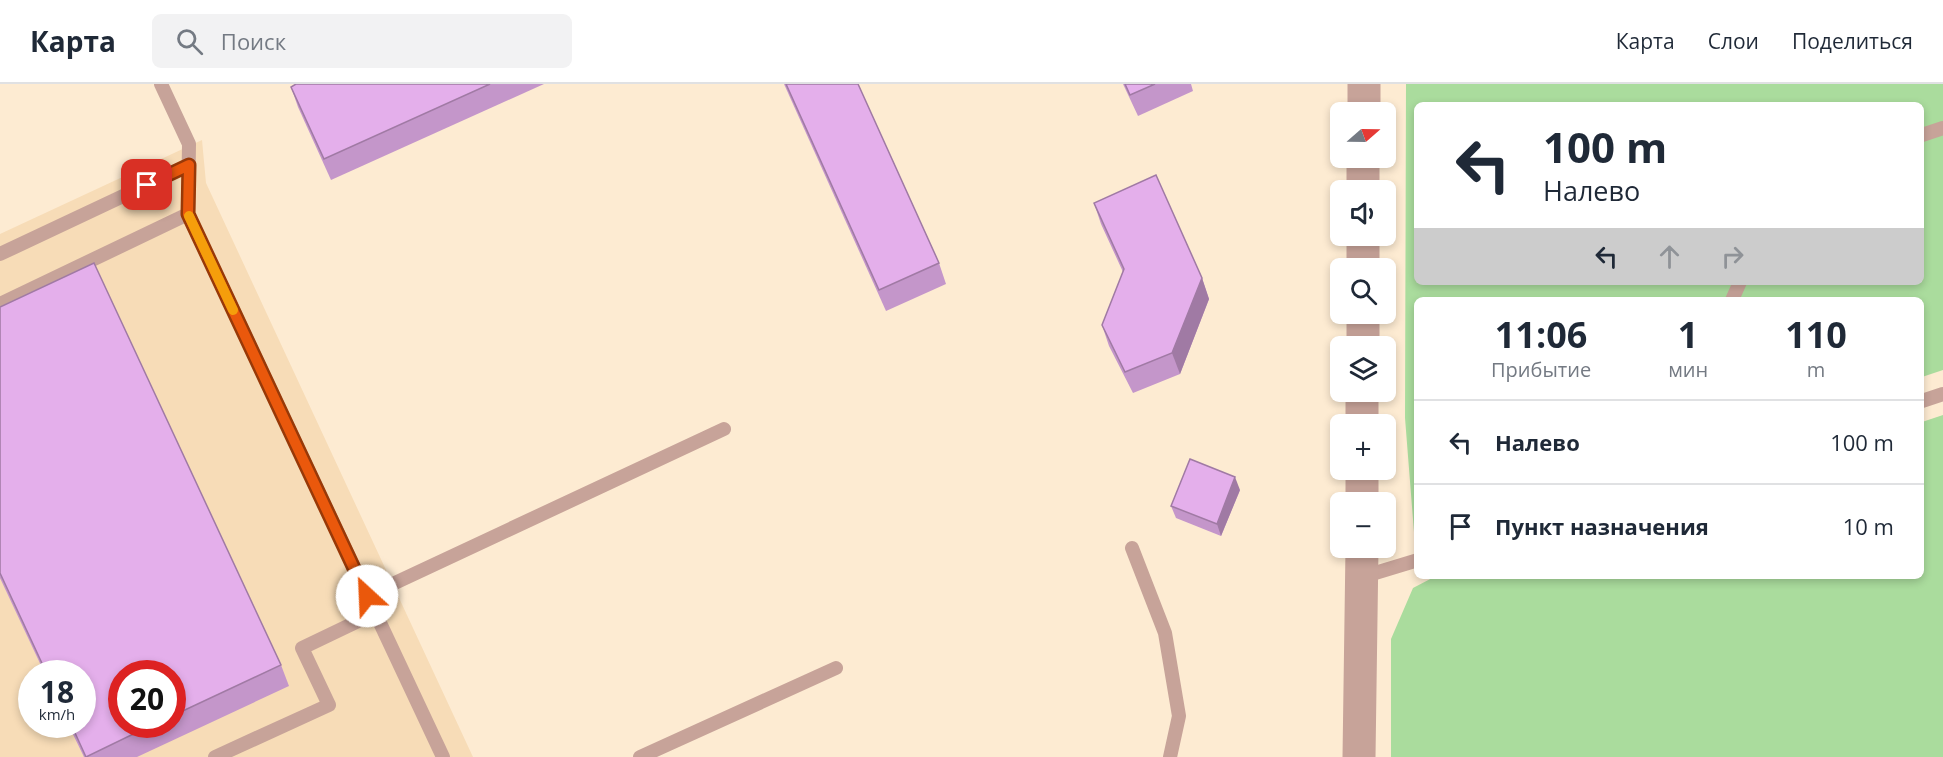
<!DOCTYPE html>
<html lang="ru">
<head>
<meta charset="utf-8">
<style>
	:root { --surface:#fff; --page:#f2f2f3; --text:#1f2937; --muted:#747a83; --line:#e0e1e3 }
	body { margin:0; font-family:"Open Sans",sans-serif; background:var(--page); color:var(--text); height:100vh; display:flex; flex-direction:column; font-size:22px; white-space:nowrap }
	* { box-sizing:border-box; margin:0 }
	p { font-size:20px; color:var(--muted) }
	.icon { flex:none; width:33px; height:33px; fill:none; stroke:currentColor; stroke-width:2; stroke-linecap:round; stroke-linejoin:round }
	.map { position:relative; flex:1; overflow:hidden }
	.side { position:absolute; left:1414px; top:213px; width:510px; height:282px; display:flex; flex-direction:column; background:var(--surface); border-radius:9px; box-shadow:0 3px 9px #0003 }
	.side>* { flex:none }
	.top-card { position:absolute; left:1414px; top:18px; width:510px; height:183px; border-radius:9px; box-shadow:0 3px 9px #0003; background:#fff; color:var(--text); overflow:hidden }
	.needle { width:39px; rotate:70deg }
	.tools { position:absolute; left:1330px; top:18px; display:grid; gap:12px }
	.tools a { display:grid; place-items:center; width:66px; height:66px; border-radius:9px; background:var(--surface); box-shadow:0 3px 9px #0003; font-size:30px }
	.speed { position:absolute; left:18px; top:576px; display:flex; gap:12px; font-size:30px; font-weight:700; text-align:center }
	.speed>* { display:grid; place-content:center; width:78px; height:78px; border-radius:50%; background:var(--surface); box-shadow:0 3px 9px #0003; line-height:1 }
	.speed small { font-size:15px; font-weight:400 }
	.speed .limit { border:9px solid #d22; background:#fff; color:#111 }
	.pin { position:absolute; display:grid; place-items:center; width:51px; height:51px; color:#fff; margin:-26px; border-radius:12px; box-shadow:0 3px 9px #0006 }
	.me { position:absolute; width:66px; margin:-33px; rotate:335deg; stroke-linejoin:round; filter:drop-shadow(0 0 4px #0008) }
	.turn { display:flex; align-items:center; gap:21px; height:126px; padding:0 30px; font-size:27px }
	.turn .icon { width:78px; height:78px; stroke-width:2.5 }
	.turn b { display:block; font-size:42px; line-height:51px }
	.lanes { display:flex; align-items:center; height:57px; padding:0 30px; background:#0003; justify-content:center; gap:30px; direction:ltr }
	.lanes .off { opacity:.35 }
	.eta { display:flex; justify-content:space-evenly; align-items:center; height:102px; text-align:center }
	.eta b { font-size:36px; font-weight:700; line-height:42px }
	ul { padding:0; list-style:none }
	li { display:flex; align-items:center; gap:18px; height:84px; padding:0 30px; border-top:2px solid var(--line) }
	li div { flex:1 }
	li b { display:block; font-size:22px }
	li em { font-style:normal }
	header { display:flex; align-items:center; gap:36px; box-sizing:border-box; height:84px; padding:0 30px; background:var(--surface); border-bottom:2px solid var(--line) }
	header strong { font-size:28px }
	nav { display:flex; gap:33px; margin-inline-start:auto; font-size:21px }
	.search { width:420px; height:54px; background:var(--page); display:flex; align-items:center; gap:15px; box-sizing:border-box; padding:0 21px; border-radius:9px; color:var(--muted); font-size:22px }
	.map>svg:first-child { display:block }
</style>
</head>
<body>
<header>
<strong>Карта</strong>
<div class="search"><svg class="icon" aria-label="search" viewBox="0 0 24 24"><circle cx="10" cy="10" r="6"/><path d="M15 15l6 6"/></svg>Поиск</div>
<nav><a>Карта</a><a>Слои</a><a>Поделиться</a></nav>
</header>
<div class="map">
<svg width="1943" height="673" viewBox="0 0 1943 673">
	<rect width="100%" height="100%" fill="#fdebd2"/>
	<!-- built -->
	<path fill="#f7dcb7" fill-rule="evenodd" d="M 202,56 L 206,99 L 473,673 L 0,673 L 0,150 ZM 32,590 L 82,590 L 82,640 L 32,640 ZM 122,590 L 172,590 L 172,640 L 122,640 Z"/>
	<!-- green -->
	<g fill="#aadc9d" fill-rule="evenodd">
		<path d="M 1406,0 L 1943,0 L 1943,286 L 1922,293 L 1922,216 L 1418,216 L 1418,447 L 1414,448 L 1405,334 ZM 1418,21 L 1922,21 L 1922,198 L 1418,198 Z"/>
		<polygon points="1943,331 1943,673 1391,673 1391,555 1413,504 1436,492 1922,492 1922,338"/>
	</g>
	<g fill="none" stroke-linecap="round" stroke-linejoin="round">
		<!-- service -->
		<g stroke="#c7a399" stroke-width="14">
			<polyline points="161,0 189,60 188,130 443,673"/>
			<polyline points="1922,51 1943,44"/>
			<polyline points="0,170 189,81"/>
			<polyline points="1732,216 1740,198"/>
			<polyline points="0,220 188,130"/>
			<polyline points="1922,317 1943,310"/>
			<polyline points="1132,464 1165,549 1179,632 1170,673"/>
			<polyline points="1362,493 1418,476"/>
			<polyline points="367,512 724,345"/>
			<polyline points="215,673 329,621 302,564 375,529"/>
			<polyline points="640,673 836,584"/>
		</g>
		<!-- tertiary -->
		<g stroke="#c7a399" stroke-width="33">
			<polyline points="1364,28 1364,0"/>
			<polyline points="1363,106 1363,74"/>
			<polyline points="1363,184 1363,152"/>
			<polyline points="1363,262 1363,230"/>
			<polyline points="1362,340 1362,308"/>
			<polyline points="1362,418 1362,386"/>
			<polyline points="1359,673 1362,464"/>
		</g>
	</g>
	<!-- wall -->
	<g fill="#c496ca" fill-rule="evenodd">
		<polygon points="296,0 544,0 331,96 298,23 291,3"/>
		<polygon points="784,0 858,0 939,179 946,200 886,227"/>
		<polygon points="1123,0 1191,0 1193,7 1138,32"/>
		<polygon points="1094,119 1202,194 1209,215 1180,290 1133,309 1109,262 1102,241 1123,188 1101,140"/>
		<path d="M 0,223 L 281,581 L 289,602 L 137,673 L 84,673 L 68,640 L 82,640 L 82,590 L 45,590 L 0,494 ZM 172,590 L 172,640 L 122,640 Z"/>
		<polygon points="1240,406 1221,452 1176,434 1171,422"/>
	</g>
	<!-- shaded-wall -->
	<g fill="#a07aa4">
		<polygon points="1202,194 1209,215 1180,290 1172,269"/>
		<polygon points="1235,393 1240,406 1221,452 1217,440"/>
	</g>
	<!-- building -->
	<g fill="#e4afeb" stroke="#a07aa4" stroke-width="1.5">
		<polygon points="296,0 490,0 324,75 291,3"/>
		<polygon points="786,0 858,0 939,179 879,206"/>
		<polygon points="1125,0 1155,0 1130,11"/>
		<polygon points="1156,91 1202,194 1172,269 1125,288 1102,241 1124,185 1094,119"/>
		<polygon points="94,179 281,581 172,632 172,590 122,590 122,640 154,640 86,673 71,640 82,640 82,590 47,590 0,489 0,223"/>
		<polygon points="1190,375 1235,393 1217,440 1171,422"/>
	</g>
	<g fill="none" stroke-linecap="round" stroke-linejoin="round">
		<!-- route casing -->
		<g stroke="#983908" stroke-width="15">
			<polyline id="route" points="147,101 189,81 188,130 367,512"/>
		</g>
		<!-- route -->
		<use href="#route" stroke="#ea580c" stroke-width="10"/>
		<!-- slow -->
		<polyline stroke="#f59e0b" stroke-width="10" points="189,132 233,226"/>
	</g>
</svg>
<div class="tools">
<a><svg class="needle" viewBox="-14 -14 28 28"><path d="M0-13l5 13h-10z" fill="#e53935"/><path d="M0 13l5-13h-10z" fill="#747a83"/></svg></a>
<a><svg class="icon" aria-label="sound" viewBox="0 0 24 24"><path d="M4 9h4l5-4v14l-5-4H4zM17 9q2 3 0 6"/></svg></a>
<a><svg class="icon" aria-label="search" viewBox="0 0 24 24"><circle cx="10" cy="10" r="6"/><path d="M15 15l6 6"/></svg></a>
<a><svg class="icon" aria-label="layers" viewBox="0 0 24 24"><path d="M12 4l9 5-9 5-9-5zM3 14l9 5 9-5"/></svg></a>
<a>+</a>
<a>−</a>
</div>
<div class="speed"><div>18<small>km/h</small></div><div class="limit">20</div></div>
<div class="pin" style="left:147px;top:101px;background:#d93025"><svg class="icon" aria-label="arrive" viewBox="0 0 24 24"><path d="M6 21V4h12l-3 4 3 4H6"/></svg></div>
<svg class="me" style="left:367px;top:512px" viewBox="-20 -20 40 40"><circle r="19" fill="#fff"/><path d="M0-13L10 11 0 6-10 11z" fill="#ea580c"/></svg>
<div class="top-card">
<div class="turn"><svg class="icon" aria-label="left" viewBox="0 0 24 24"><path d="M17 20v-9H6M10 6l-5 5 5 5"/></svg><div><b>100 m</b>Налево</div></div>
<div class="lanes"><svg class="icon" aria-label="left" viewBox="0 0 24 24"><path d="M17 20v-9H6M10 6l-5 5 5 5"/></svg><svg class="icon off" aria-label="ahead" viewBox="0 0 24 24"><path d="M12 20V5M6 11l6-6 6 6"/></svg><svg class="icon off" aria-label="right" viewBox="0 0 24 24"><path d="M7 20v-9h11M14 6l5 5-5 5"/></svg></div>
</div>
<section class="side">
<div class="eta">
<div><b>11:06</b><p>Прибытие</p></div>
<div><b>1</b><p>мин</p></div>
<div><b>110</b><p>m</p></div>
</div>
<ul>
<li><svg class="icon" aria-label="left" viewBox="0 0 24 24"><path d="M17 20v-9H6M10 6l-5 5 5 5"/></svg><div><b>Налево</b></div><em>100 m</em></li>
<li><svg class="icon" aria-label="arrive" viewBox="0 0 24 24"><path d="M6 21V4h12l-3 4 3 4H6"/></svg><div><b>Пункт назначения</b></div><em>10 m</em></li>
</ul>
</section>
</div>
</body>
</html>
